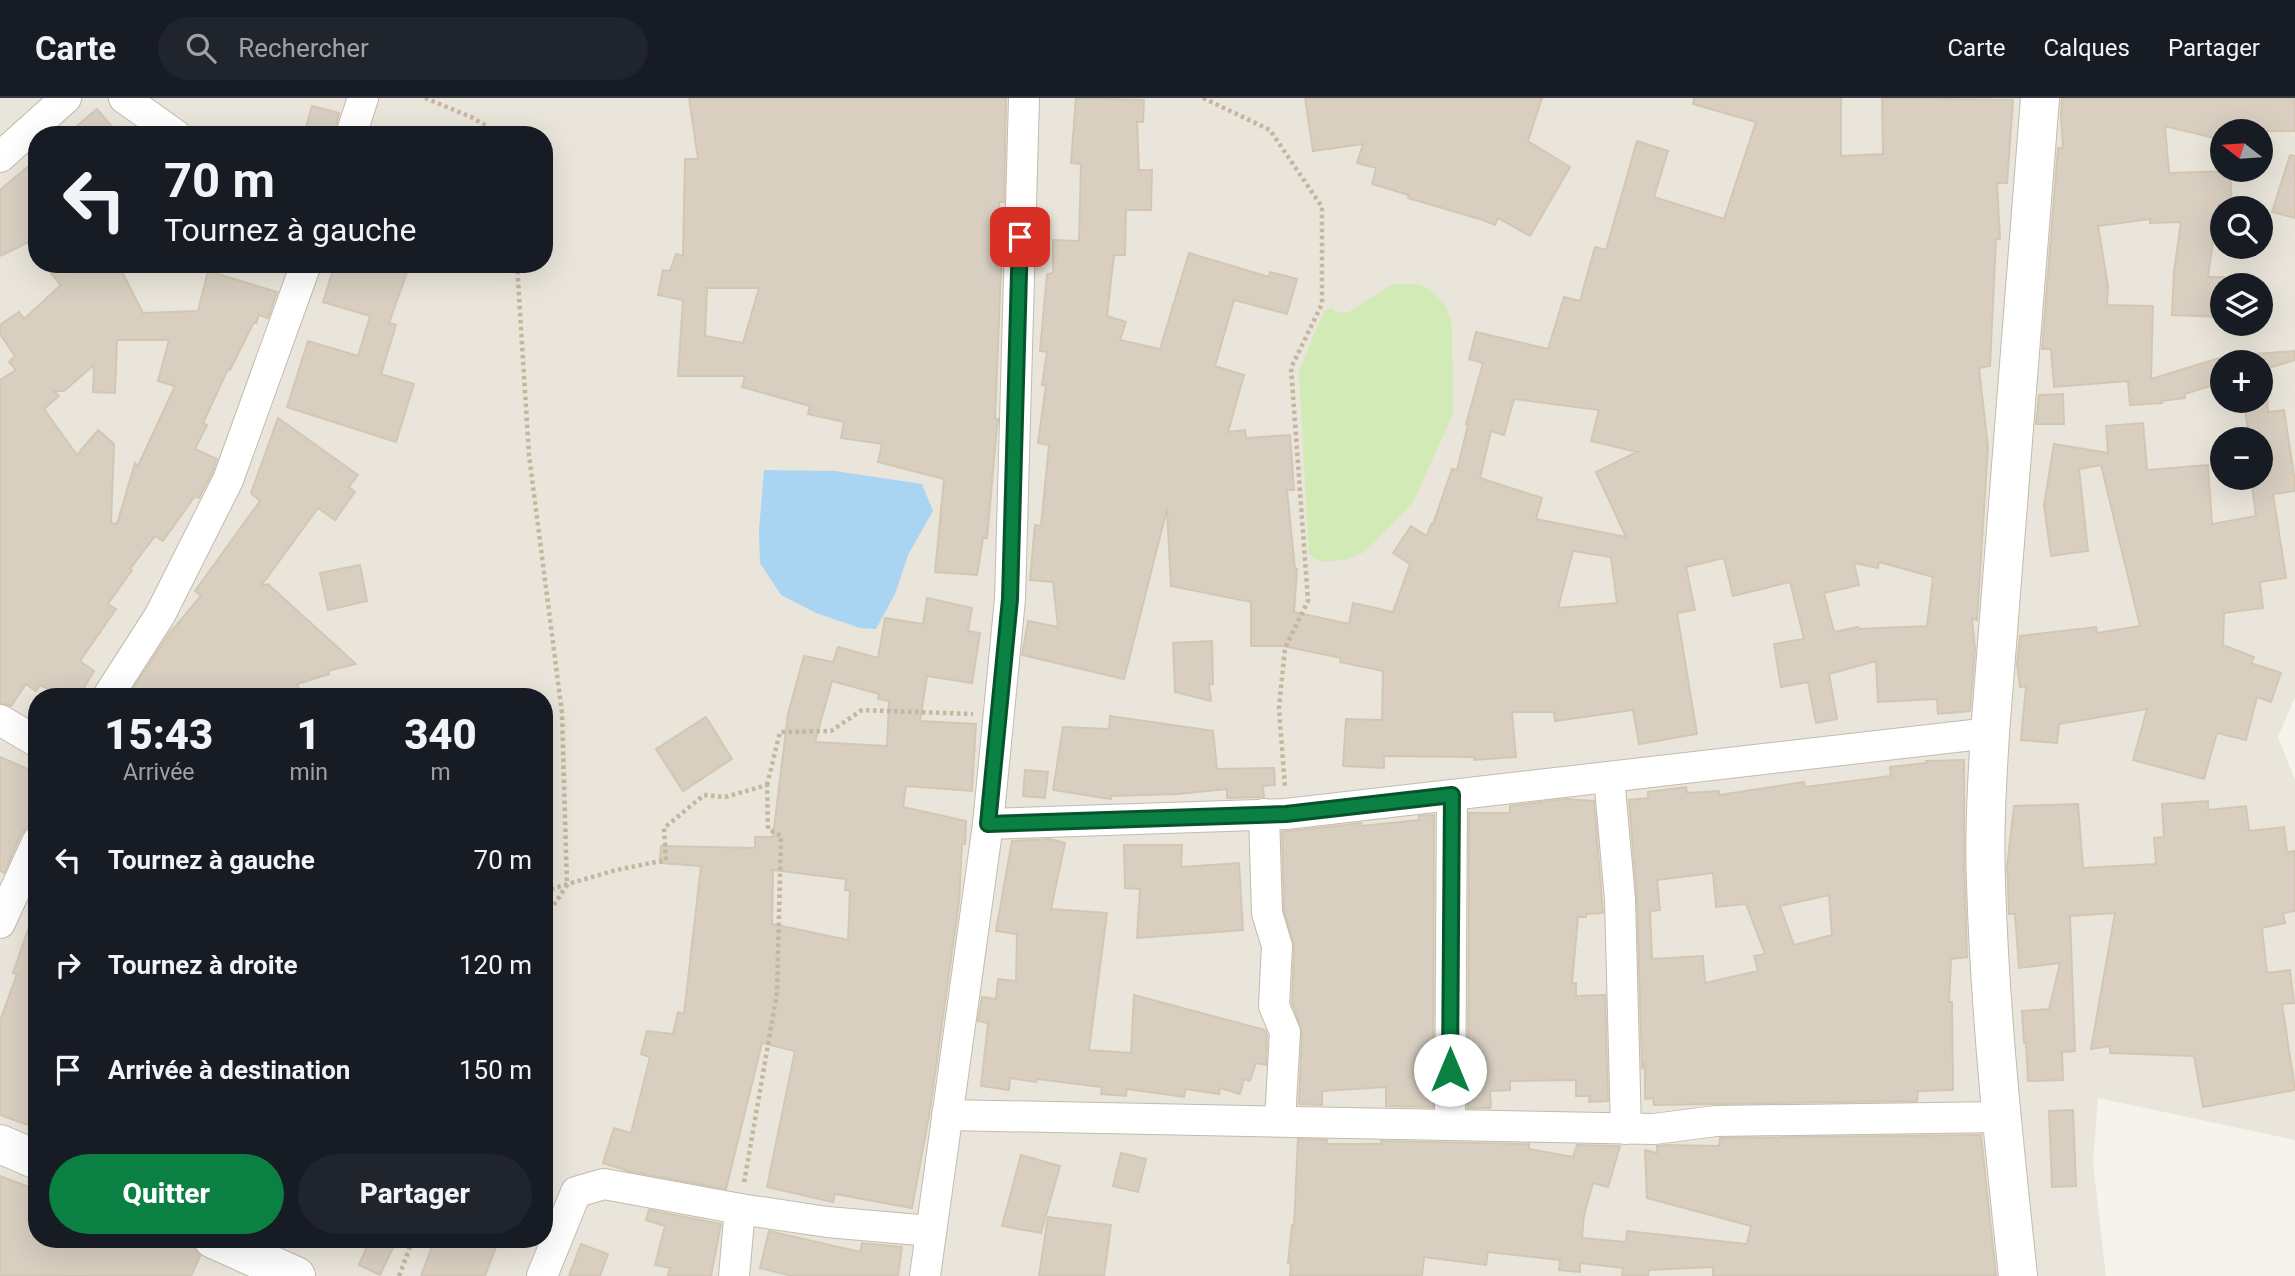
<!DOCTYPE html>
<html lang="fr">
<head>
<meta charset="utf-8">
<style>
	:root { --surface:#171b24; --page:#20242c; --text:#f1f3f6; --muted:#9ea1a6; --line:#363941; --accent:#0b8043 }
	body { margin:0; font-family:Roboto,sans-serif; background:var(--page); color:var(--text); height:100vh; display:flex; flex-direction:column; font-size:26px; white-space:nowrap }
	* { box-sizing:border-box; margin:0 }
	p { font-size:23px; color:var(--muted) }
	.icon { flex:none; width:38px; height:38px; fill:none; stroke:currentColor; stroke-width:2; stroke-linecap:round; stroke-linejoin:round }
	.map { position:relative; flex:1; overflow:hidden }
	.drawer { position:absolute; left:28px; top:590px; width:525px; height:560px; display:flex; flex-direction:column; background:var(--surface); border-radius:28px; box-shadow:0 7px 28px #0002 }
	.drawer>* { flex:none }
	.guide { position:absolute; left:28px; top:28px; width:525px; height:147px; border-radius:28px; box-shadow:0 7px 28px #0002; background:#171b24; color:var(--text); overflow:hidden }
	.needle { width:46px; rotate:287deg }
	.fabs { position:absolute; left:2210px; top:21px; display:grid; gap:14px }
	.fabs a { display:grid; place-items:center; width:63px; height:63px; border-radius:50%; background:var(--surface); box-shadow:0 7px 28px #0002; font-size:35px }
	.pin { position:absolute; display:grid; place-items:center; width:60px; height:60px; color:#fff; margin:-30px; border-radius:14px; box-shadow:0 4px 10px #0006 }
	.me { position:absolute; width:77px; margin:-38px; rotate:0deg; stroke-linejoin:round; filter:drop-shadow(0 0 5px #0008) }
	.turn { display:flex; align-items:center; gap:24px; height:147px; padding:0 21px; font-size:32px }
	.turn .icon { width:91px; height:91px; stroke-width:2.5 }
	.turn b { display:block; font-size:49px; line-height:60px }
	.eta { display:flex; justify-content:space-evenly; align-items:center; height:119px; text-align:center }
	.eta b { font-size:42px; font-weight:800; line-height:49px }
	.cta { display:flex; gap:14px; margin-top:auto; padding:14px 21px }
	.cta a { flex:1; height:80px; border-radius:42px; background:var(--accent); color:#fff; font-size:28px; font-weight:800; line-height:80px; text-align:center }
	.cta a+a { background:var(--page); color:var(--text) }
	ul { padding:0; list-style:none }
	li { display:flex; align-items:center; gap:21px; height:105px; padding:0 21px }
	li div { flex:1 }
	li b { display:block; font-size:26px }
	li em { font-style:normal }
	header { display:flex; align-items:center; gap:42px; box-sizing:border-box; height:98px; padding:0 35px; background:var(--surface); border-bottom:2px solid var(--line) }
	header strong { font-size:33px }
	nav { display:flex; gap:38px; margin-inline-start:auto; font-size:24px }
	.search { width:490px; height:63px; background:var(--page); display:flex; align-items:center; gap:18px; box-sizing:border-box; padding:0 24px; border-radius:38px; color:var(--muted); font-size:26px }
	.map>svg:first-child { display:block }
</style>
</head>
<body>
<header>
<strong>Carte</strong>
<div class="search"><svg class="icon" aria-label="search" viewBox="0 0 24 24"><circle cx="10" cy="10" r="6"/><path d="M15 15l6 6"/></svg>Rechercher</div>
<nav><a>Carte</a><a>Calques</a><a>Partager</a></nav>
</header>
<div class="map">
<svg width="2295" height="1178" viewBox="0 0 2295 1178">
	<rect width="100%" height="100%" fill="#f6f3ec"/>
	<!-- residential -->
	<path fill="#eae5da" fill-rule="evenodd" d="M 0,0 L 2295,0 L 2295,599 L 2278,639 L 2295,682 L 2295,1042 L 2098,1000 L 2093,1065 L 2106,1178 L 0,1178 ZM 2222,33 L 2261,33 L 2261,72 L 2222,72 ZM 37,37 L 544,37 L 544,166 L 37,166 ZM 2222,110 L 2261,110 L 2261,149 L 2222,149 ZM 2222,187 L 2261,187 L 2261,226 L 2222,226 ZM 2222,264 L 2261,264 L 2261,303 L 2222,303 ZM 2222,341 L 2261,341 L 2261,380 L 2222,380 ZM 37,598 L 544,598 L 544,1141 L 37,1141 Z"/>
	<!-- green -->
	<polygon fill="#d2eab5" points="1392,186 1416,186 1428,190 1445,206 1452,227 1453,316 1413,404 1365,454 1344,462 1321,464 1309,456 1299,273 1324,213 1332,210 1336,214 1347,215"/>
	<!-- water -->
	<polygon fill="#a9d4f2" points="764,372 835,373 922,386 933,413 908,457 895,496 876,531 860,530 816,515 781,497 760,465 759,433"/>
	<!-- building -->
	<g fill="#d8cfc1" stroke="#d3c7b4" stroke-width="2" fill-rule="evenodd">
		<path d="M 689,0 L 1006,0 L 1004,104 L 999,104 L 1002,148 L 995,321 L 998,321 L 997,329 L 987,440 L 983,440 L 977,477 L 935,474 L 944,381 L 878,364 L 882,346 L 841,340 L 844,324 L 808,316 L 810,308 L 742,289 L 745,278 L 678,278 L 683,202 L 658,197 L 663,172 L 670,173 L 676,156 L 683,158 L 685,61 L 698,61 ZM 707,190 L 759,190 L 743,245 L 705,238 Z"/>
		<path d="M 1076,0 L 1144,2 L 1143,24 L 1137,24 L 1139,72 L 1152,72 L 1151,112 L 1126,112 L 1125,157 L 1114,157 L 1107,218 L 1126,224 L 1120,242 L 1160,251 L 1189,155 L 1269,179 L 1270,174 L 1297,181 L 1287,216 L 1234,202 L 1215,268 L 1244,277 L 1228,334 L 1245,332 L 1246,340 L 1290,337 L 1294,392 L 1287,392 L 1295,471 L 1297,471 L 1294,514 L 1349,526 L 1353,505 L 1393,514 L 1410,466 L 1393,455 L 1411,428 L 1427,438 L 1431,426 L 1433,426 L 1452,371 L 1457,372 L 1468,327 L 1466,326 L 1483,265 L 1469,261 L 1476,234 L 1548,251 L 1564,199 L 1580,203 L 1595,149 L 1606,152 L 1637,43 L 1668,53 L 1654,99 L 1724,121 L 1756,24 L 1693,6 L 1694,0 L 1841,0 L 1841,58 L 1883,56 L 1882,0 L 2013,2 L 2007,85 L 1997,85 L 2000,141 L 1996,141 L 1990,268 L 1979,270 L 1988,349 L 1977,522 L 1972,521 L 1975,551 L 1970,613 L 1938,616 L 1937,601 L 1878,604 L 1876,563 L 1829,576 L 1837,621 L 1816,625 L 1808,584 L 1781,589 L 1774,546 L 1804,541 L 1790,484 L 1733,498 L 1724,460 L 1686,469 L 1695,512 L 1677,515 L 1697,636 L 1639,646 L 1633,612 L 1555,623 L 1554,614 L 1512,614 L 1516,659 L 1474,662 L 1474,659 L 1384,658 L 1384,670 L 1343,668 L 1346,621 L 1382,622 L 1383,573 L 1340,564 L 1341,560 L 1283,548 L 1251,548 L 1251,504 L 1171,488 L 1167,411 L 1124,581 L 1022,557 L 1028,523 L 1058,529 L 1053,484 L 1030,482 L 1035,427 L 1041,428 L 1049,347 L 1038,345 L 1046,287 L 1042,287 L 1047,254 L 1040,253 L 1047,176 L 1053,175 L 1053,142 L 1079,143 L 1081,66 L 1071,65 ZM 1514,301 L 1599,312 L 1591,343 L 1637,354 L 1596,374 L 1626,439 L 1536,421 L 1542,400 L 1480,380 L 1491,333 L 1504,337 ZM 1573,453 L 1611,459 L 1617,505 L 1558,510 ZM 1879,464 L 1933,479 L 1927,528 L 1859,531 L 1858,529 L 1834,534 L 1824,495 L 1859,487 L 1854,465 L 1878,470 Z"/>
		<polygon points="1305,0 1542,0 1528,43 1570,69 1530,138 1498,120 1495,127 1483,122 1408,100 1409,97 1372,86 1376,70 1357,65 1363,46 1313,53"/>
		<polygon points="2062,0 2295,0 2295,33 2222,33 2222,42 2165,28 2169,75 2230,73 2232,105 2218,106 2208,179 2224,179 2222,219 2172,217 2174,174 2181,124 2150,125 2150,121 2098,128 2108,188 2107,207 2153,208 2151,281 2226,258 2295,253 2295,262 2265,271 2268,314 2284,312 2295,384 2295,393 2273,396 2286,480 2260,484 2263,510 2224,515 2223,547 2254,559 2251,565 2281,575 2271,604 2257,599 2246,642 2217,635 2204,681 2133,662 2147,611 2059,626 2057,645 2021,642 2026,588 2020,589 2017,566 2020,538 2096,529 2097,535 2140,528 2101,367 2079,371 2088,453 2051,458 2044,407 2054,346 2108,355 2106,328 2143,325 2147,372 2208,367 2212,426 2256,418 2251,380 2261,380 2261,341 2249,341 2244,303 2261,303 2261,264 2222,264 2222,284 2185,296 2185,300 2161,303 2162,305 2130,307 2128,283 2054,289 2051,251 2042,251 2058,50 2063,50 2061,18"/>
		<polygon points="312,8 339,15 334,37 304,37"/>
		<polygon points="97,11 119,37 66,37"/>
		<polygon points="2290,57 2295,58 2295,120 2272,114"/>
		<polygon points="37,61 37,140 0,158 0,92"/>
		<path d="M 43,166 L 118,166 L 143,215 L 198,213 L 208,173 L 277,194 L 268,220 L 259,217 L 256,225 L 254,224 L 230,272 L 228,271 L 203,325 L 207,327 L 195,351 L 217,361 L 212,375 L 199,400 L 195,398 L 163,443 L 155,438 L 130,471 L 132,472 L 108,506 L 116,511 L 80,563 L 94,573 L 79,598 L 63,598 L 40,587 L 36,593 L 26,586 L 11,608 L 0,605 L 0,282 L 16,272 L 9,264 L 15,258 L 0,236 L 0,227 L 19,214 L 24,221 L 61,187 ZM 117,242 L 169,242 L 158,283 L 175,288 L 138,368 L 135,365 L 117,426 L 111,425 L 114,346 L 98,332 L 77,357 L 44,311 L 59,298 L 54,293 L 64,293 L 94,267 L 93,294 L 115,295 Z"/>
		<polygon points="335,166 410,166 389,225 396,227 381,276 414,286 396,344 287,309 308,243 358,258 370,218 323,204"/>
		<polygon points="2063,296 2064,326 2036,326 2039,297"/>
		<polygon points="278,320 358,377 349,389 355,394 335,422 318,410 261,488 268,486 356,566 328,573 329,576 297,586 302,598 128,598 168,537 201,498 195,493 260,403 251,395"/>
		<polygon points="360,467 367,503 328,512 320,475"/>
		<path d="M 927,500 L 972,510 L 968,533 L 980,535 L 972,585 L 927,578 L 920,623 L 976,626 L 972,693 L 906,688 L 903,709 L 966,723 L 965,746 L 962,746 L 959,804 L 930,1012 L 912,1110 L 835,1096 L 833,1104 L 767,1089 L 795,953 L 762,945 L 726,1091 L 628,1073 L 603,1065 L 614,1030 L 631,1035 L 650,959 L 641,956 L 647,933 L 673,936 L 678,914 L 684,916 L 701,768 L 660,765 L 661,748 L 755,750 L 755,739 L 773,739 L 788,616 L 804,558 L 833,564 L 838,549 L 878,560 L 885,520 L 923,526 ZM 832,583 L 879,596 L 878,601 L 889,603 L 887,648 L 815,644 ZM 773,772 L 846,781 L 845,792 L 850,793 L 848,842 L 772,826 Z"/>
		<polygon points="1212,543 1213,586 1209,586 1211,603 1175,594 1173,545"/>
		<polygon points="1110,618 1213,633 1217,671 1274,670 1275,687 1263,688 1264,699 1227,700 1227,691 1178,696 1111,698 1111,701 1053,692 1063,629 1109,631"/>
		<polygon points="706,619 732,661 683,693 656,651"/>
		<polygon points="0,659 37,675 37,690 27,713 37,715 37,727 27,729 21,736 4,775 0,773"/>
		<path d="M 1964,662 L 1964,767 L 1967,859 L 1951,861 L 1949,904 L 1952,904 L 1953,992 L 1918,993 L 1917,1003 L 1654,1007 L 1653,1000 L 1645,1001 L 1645,964 L 1642,971 L 1637,800 L 1629,702 L 1648,700 L 1648,694 L 1686,689 L 1687,695 L 1719,693 L 1719,697 L 1804,684 L 1805,689 L 1891,678 L 1890,669 L 1926,665 L 1926,663 ZM 1713,775 L 1716,809 L 1746,806 L 1765,856 L 1754,858 L 1758,873 L 1705,885 L 1703,858 L 1652,861 L 1650,813 L 1660,812 L 1657,782 ZM 1829,797 L 1832,837 L 1794,847 L 1780,808 Z"/>
		<polygon points="1025,672 1048,674 1045,700 1023,698"/>
		<polygon points="1566,701 1594,703 1603,815 1586,816 1586,819 1578,819 1572,885 1576,885 1576,898 1605,897 1608,1003 1589,1004 1590,998 1576,998 1576,982 1510,983 1510,992 1490,993 1491,1008 1487,1009 1491,1010 1468,1010 1469,715 1510,715 1510,708"/>
		<polygon points="2208,703 2208,712 2246,708 2249,733 2284,729 2287,754 2295,753 2295,813 2283,815 2285,825 2262,830 2267,875 2290,872 2294,905 2282,906 2295,992 2203,1009 2194,958 2110,955 2110,948 2091,951 2115,815 2070,818 2075,953 2062,954 2063,982 2028,983 2026,945 2024,945 2022,913 2049,911 2060,865 2019,870 2015,816 2009,816 2008,784 2007,769 2014,708 2078,706 2083,770 2156,766 2154,740 2164,739 2162,706"/>
		<polygon points="1434,717 1433,1009 1386,1008 1386,989 1322,993 1322,1007 1299,1006 1302,934 1292,905 1294,848 1284,812 1282,734 1361,725 1362,728 1419,722 1419,718"/>
		<polygon points="1050,741 1065,745 1051,811 1107,815 1089,952 1131,955 1134,897 1265,932 1267,937 1266,967 1256,965 1250,983 1244,981 1240,996 1220,990 1219,996 1186,991 1184,999 1127,991 1126,998 1101,996 1102,989 1037,981 1036,984 1010,980 1009,992 981,988 988,925 978,923 982,899 996,901 998,881 1016,883 1017,836 996,833 1012,743"/>
		<polygon points="1124,747 1182,747 1181,769 1239,765 1243,832 1137,840 1140,791 1125,790"/>
		<polygon points="33,817 37,818 37,1030 0,1017 0,923 17,876 13,875"/>
		<polygon points="2073,1012 2076,1088 2052,1089 2049,1013"/>
		<polygon points="1981,1037 1996,1178 1713,1178 1713,1169 1649,1172 1648,1178 1622,1178 1623,1170 1580,1165 1580,1174 1559,1172 1560,1162 1488,1154 1486,1167 1424,1159 1422,1178 1290,1178 1291,1166 1288,1165 1292,1127 1294,1128 1298,1041 1327,1042 1326,1046 1381,1046 1381,1043 1529,1046 1529,1051 1573,1059 1577,1047 1620,1048 1608,1089 1593,1085 1584,1117 1582,1140 1626,1144 1627,1133 1747,1146 1751,1128 1647,1100 1645,1052 1657,1055 1657,1048 1666,1047 1719,1048 1720,1040"/>
		<polygon points="1121,1055 1146,1061 1138,1094 1113,1088"/>
		<polygon points="1021,1057 1060,1068 1041,1135 1002,1128"/>
		<polygon points="0,1078 37,1092 37,1141 192,1141 195,1153 200,1158 191,1178 0,1178"/>
		<polygon points="649,1112 721,1126 711,1178 668,1178 670,1170 655,1167 665,1128 646,1122"/>
		<polygon points="1048,1119 1111,1127 1104,1178 1039,1178"/>
		<polygon points="769,1133 860,1154 862,1145 902,1149 898,1178 792,1178 760,1170"/>
		<polygon points="370,1141 397,1141 380,1177 359,1167"/>
		<polygon points="435,1141 499,1141 485,1178 421,1178"/>
		<polygon points="581,1146 608,1156 600,1178 569,1178"/>
	</g>
	<g fill="none" stroke-linecap="round" stroke-linejoin="round">
		<!-- minor casing -->
		<g stroke="#c2bbae" stroke-width="32">
			<g id="minor">
				<polyline points="124,0 176,37"/>
				<polyline points="351,37 363,0"/>
				<polyline points="0,59 66,0"/>
				<polyline points="108,598 160,517 228,382 306,166"/>
				<polyline points="0,622 37,644"/>
				<polyline points="1609,679 1620,801 1626,1031"/>
				<polyline points="1264,716 1267,815 1277,848 1274,908 1285,934 1280,1023"/>
				<polyline points="988,726 1286,716 1990,635"/>
				<polyline points="0,825 37,744"/>
				<polyline points="947,1017 1654,1031 1716,1023 2001,1019"/>
				<polyline points="1450,1027 1452,697"/>
				<polyline points="542,1178 576,1094 604,1086 740,1111 827,1124 931,1133"/>
				<polyline points="734,1178 740,1111"/>
				<polyline points="925,1178 988,726 1010,501 1024,0"/>
			</g>
		</g>
		<!-- tertiary casing -->
		<g stroke="#c2bbae" stroke-width="40">
			<g id="tertiary">
				<polyline points="0,1046 37,1062"/>
				<polyline points="213,1141 296,1178"/>
				<path d="M 2018,1178 C 2004,1047 1990,916 1986,785 C 1984,735 1987,685 1990,635 L 2040,0"/>
			</g>
		</g>
		<!-- path -->
		<g stroke="#c4b79f" stroke-width="4.5" stroke-dasharray="3.5 3.5" stroke-linecap="butt">
			<polyline points="425,0 471,19 502,37"/>
			<polyline points="1203,0 1270,32 1322,109 1322,206 1291,270 1308,503 1285,550 1279,610 1285,690"/>
			<polyline points="517,166 529,357 562,615 567,787 544,822"/>
			<polyline points="767,687 780,634 831,633 862,612 973,616"/>
			<polyline points="544,793 616,772 666,762 664,730 704,697 725,699 767,687 768,731 781,738 777,895 744,1085"/>
			<polyline points="399,1178 413,1141"/>
		</g>
		<!-- minor -->
		<use href="#minor" stroke="#fff" stroke-width="30"/>
		<!-- tertiary -->
		<use href="#tertiary" stroke="#fff" stroke-width="38"/>
	</g>
	<g fill="none" stroke-linecap="round" stroke-linejoin="round">
		<!-- route casing -->
		<g stroke="#07532c" stroke-width="18">
			<polyline id="route" points="1020,139 1010,501 988,726 1286,716 1452,697 1450,972"/>
		</g>
		<!-- route -->
		<use href="#route" stroke="#0b8043" stroke-width="12"/>
	</g>
</svg>
<div class="fabs">
<a><svg class="needle" viewBox="-14 -14 28 28"><path d="M0-13l5 13h-10z" fill="#e53935"/><path d="M0 13l5-13h-10z" fill="#9ea1a6"/></svg></a>
<a><svg class="icon" aria-label="search" viewBox="0 0 24 24"><circle cx="10" cy="10" r="6"/><path d="M15 15l6 6"/></svg></a>
<a><svg class="icon" aria-label="layers" viewBox="0 0 24 24"><path d="M12 4l9 5-9 5-9-5zM3 14l9 5 9-5"/></svg></a>
<a>+</a>
<a>−</a>
</div>
<div class="pin" style="left:1020px;top:139px;background:#d93025"><svg class="icon" aria-label="arrive" viewBox="0 0 24 24"><path d="M6 21V4h12l-3 4 3 4H6"/></svg></div>
<svg class="me" style="left:1450px;top:972px" viewBox="-20 -20 40 40"><circle r="19" fill="#fff"/><path d="M0-13L10 11 0 6-10 11z" fill="#0b8043"/></svg>
<div class="guide">
<div class="turn"><svg class="icon" aria-label="left" viewBox="0 0 24 24"><path d="M17 20v-9H6M10 6l-5 5 5 5"/></svg><div><b>70 m</b>Tournez à gauche</div></div>
</div>
<section class="drawer">
<div class="eta">
<div><b>15:43</b><p>Arrivée</p></div>
<div><b>1</b><p>min</p></div>
<div><b>340</b><p>m</p></div>
</div>
<ul>
<li><svg class="icon" aria-label="left" viewBox="0 0 24 24"><path d="M17 20v-9H6M10 6l-5 5 5 5"/></svg><div><b>Tournez à gauche</b></div><em>70 m</em></li>
<li><svg class="icon" aria-label="right" viewBox="0 0 24 24"><path d="M7 20v-9h11M14 6l5 5-5 5"/></svg><div><b>Tournez à droite</b></div><em>120 m</em></li>
<li><svg class="icon" aria-label="arrive" viewBox="0 0 24 24"><path d="M6 21V4h12l-3 4 3 4H6"/></svg><div><b>Arrivée à destination</b></div><em>150 m</em></li>
</ul>
<div class="cta"><a>Quitter</a><a>Partager</a></div>
</section>
</div>
</body>
</html>
